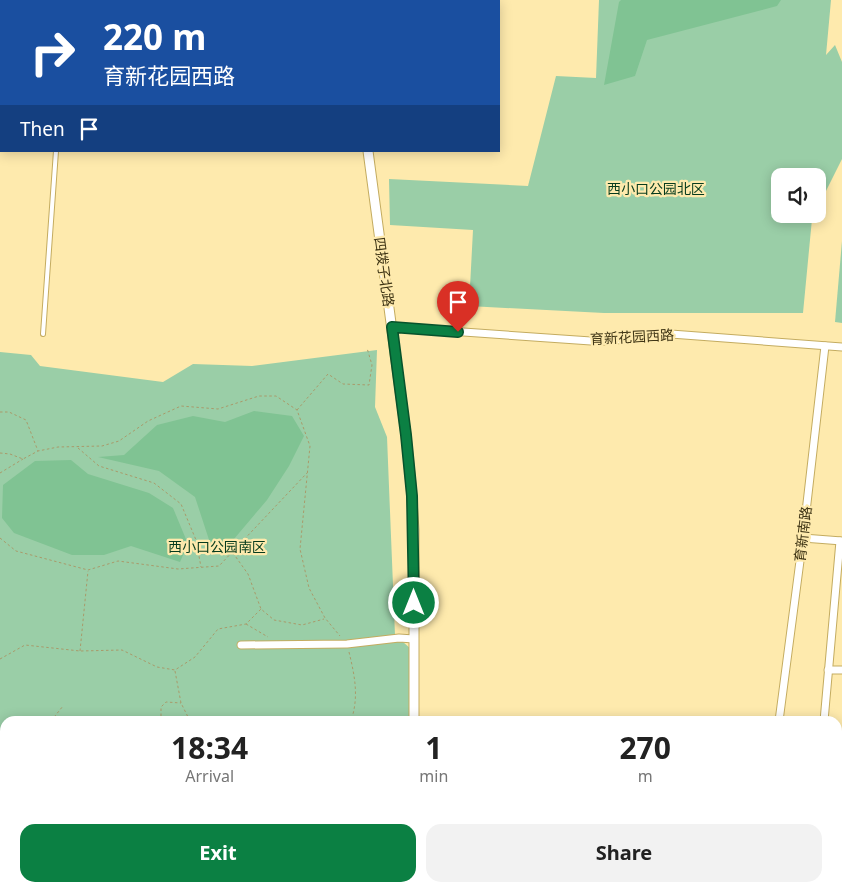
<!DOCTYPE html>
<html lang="en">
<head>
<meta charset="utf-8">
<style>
	:root { --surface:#fff; --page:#f2f2f2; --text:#222; --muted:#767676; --accent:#0b8043 }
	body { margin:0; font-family:"Noto Sans","Noto Sans SC",sans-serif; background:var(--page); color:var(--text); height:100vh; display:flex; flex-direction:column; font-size:19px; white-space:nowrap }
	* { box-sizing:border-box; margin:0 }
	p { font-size:16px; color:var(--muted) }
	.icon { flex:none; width:28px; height:28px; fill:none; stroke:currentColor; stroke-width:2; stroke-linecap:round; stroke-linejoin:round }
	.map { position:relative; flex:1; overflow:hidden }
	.drawer { position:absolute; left:0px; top:716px; width:842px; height:176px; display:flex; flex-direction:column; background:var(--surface); border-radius:15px 15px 0 0; box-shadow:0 2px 12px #0003 }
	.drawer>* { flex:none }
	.banner { position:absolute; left:0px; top:0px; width:500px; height:152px; box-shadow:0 2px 12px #0003; background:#1a4fa0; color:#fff; overflow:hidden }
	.fabs { position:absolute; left:771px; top:168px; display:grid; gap:10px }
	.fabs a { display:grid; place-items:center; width:55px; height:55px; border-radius:10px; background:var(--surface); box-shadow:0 2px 12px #0003; font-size:25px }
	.pin { position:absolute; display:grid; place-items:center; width:42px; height:42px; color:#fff; margin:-51px -21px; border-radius:50% 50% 50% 0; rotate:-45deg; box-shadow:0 0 5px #0007 }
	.pin .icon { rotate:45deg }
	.me { position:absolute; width:55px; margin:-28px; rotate:0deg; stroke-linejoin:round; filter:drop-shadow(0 0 4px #0008) }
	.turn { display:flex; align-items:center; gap:18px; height:105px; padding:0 20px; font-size:22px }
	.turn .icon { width:65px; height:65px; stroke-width:2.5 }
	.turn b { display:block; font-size:35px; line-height:42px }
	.then { display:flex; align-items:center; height:48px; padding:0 20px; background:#0003; gap:10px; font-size:19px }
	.eta { display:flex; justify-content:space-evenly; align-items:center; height:85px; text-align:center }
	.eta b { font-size:30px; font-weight:700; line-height:35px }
	.action { display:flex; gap:10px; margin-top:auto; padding:10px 20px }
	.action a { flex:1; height:58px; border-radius:15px; background:var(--accent); color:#fff; font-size:20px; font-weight:700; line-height:58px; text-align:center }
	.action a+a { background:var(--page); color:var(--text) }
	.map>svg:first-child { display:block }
</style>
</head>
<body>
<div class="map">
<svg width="842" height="892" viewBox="0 0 842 892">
	<rect width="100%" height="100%" fill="#feeaad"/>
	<!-- green -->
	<g fill="#9acea7">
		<polygon points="599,0 831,0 826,55 835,45 842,62 842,159 818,207 818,176 780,176 780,214 814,214 812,219 803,313 604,313 469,306 473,230 390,225 389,179 528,186 556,76 596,78"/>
		<polygon points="842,241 842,323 835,322"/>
		<polygon points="377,350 375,407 387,437 395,635 411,649 412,721 5,721 5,888 412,888 370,892 0,892 0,352 31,355 40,366 163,382 193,364 252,366"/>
	</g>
	<!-- forest -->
	<g fill="#80c393">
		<polygon points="621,0 781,0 777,6 647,40 635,76 604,85 619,2"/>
		<polygon points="254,411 292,416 304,436 289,466 267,500 223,552 212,549 195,497 159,471 98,457 124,455 157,425 193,416 225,422"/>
		<polygon points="71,460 88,474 149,493 173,508 188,544 180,562 131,546 104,555 72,555 14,533 2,518 3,485 35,461"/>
	</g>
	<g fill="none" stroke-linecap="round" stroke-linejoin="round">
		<!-- service casing -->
		<g stroke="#c4ac60" stroke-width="6">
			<g id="service">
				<polyline points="0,142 1,142"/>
				<polyline points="43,334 56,151"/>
			</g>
		</g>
		<!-- minor casing -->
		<g stroke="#c4ac60" stroke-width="9">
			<g id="minor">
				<polyline points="392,327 591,341 607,341 671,334 842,347"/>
				<polyline points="803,538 842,541"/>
				<polyline points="241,645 347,644 399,638 414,639"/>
				<polyline points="828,670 842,670"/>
				<polyline points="779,721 803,538 825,346"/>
				<polyline points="824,721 840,541"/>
				<polyline points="838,760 842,760"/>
				<polyline points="762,888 762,892"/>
			</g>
		</g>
		<!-- tertiary casing -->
		<g stroke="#c4ac60" stroke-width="11">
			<g id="tertiary">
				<polyline points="365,1 365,0"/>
				<polyline points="368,151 406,435 411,485 414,530 414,721"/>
				<polyline points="414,892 414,888"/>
			</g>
		</g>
		<!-- secondary casing -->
		<g stroke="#c4ac60" stroke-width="12">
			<g id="secondary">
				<polyline points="838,854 842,854"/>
				<polyline points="838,864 842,863"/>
				<polyline points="481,892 516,888"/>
				<polyline points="552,892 588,888"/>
			</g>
		</g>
		<!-- path -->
		<g stroke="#a99a6a" stroke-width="1" stroke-dasharray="2.5 2.5" stroke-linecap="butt">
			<polyline points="297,410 328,374 343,384 369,385 372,365 367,348"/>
			<polyline points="0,412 9,412 26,420 38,451"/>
			<polyline points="78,448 99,466 154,483 181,504 196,540 201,567"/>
			<polyline points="0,453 10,454 23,459 38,451 58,447 102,446 119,441 148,421 181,406 218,409 259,396 276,396 297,410 310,446 300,549 309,588 325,618 340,636"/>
			<polyline points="0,473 23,459"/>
			<polyline points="0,538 16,551 88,570 118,561 178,569 219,566 307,473"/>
			<polyline points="233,553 248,574 261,609 274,620 302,625 324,619"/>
			<polyline points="246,624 268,637"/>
			<polyline points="80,651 88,571"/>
			<path d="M 349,652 C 355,677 359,697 351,721"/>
			<polyline points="0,659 25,645 80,651 122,650 157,667 175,670 195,657 218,629 246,624 261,609"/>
			<polyline points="175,671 181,703 190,721"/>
			<polyline points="51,721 63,706"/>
			<polyline points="161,721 161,707 166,702 181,703"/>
			<polyline points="0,768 5,776"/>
			<polyline points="0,877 5,878"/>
			<polyline points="91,888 96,892"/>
			<polyline points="138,892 144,888"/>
		</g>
		<!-- service -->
		<use href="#service" stroke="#fff" stroke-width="4"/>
		<!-- minor -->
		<use href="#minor" stroke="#fff" stroke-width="7"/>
		<!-- tertiary -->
		<use href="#tertiary" stroke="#fff" stroke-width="9"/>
		<!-- secondary -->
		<use href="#secondary" stroke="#e0e5f9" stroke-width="10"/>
	</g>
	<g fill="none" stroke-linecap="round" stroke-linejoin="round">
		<!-- route casing -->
		<g stroke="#07532c" stroke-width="12">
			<polyline id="route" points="414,603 412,496 406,435 392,327 458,332"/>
		</g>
		<!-- route -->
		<use href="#route" stroke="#0b8043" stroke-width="9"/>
	</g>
	<g text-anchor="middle" stroke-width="4.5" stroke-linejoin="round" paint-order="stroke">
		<!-- park labels -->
		<g font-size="14" fill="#063b1d" stroke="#feeaad">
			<text x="656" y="194">西小口公园北区</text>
			<text x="217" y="552">西小口公园南区</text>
		</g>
		<!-- street labels -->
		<g font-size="14" fill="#3f3515" stroke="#feeaad">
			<text transform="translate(384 272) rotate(82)" y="5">四拨子北路</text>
			<text transform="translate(632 337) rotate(-3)" y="5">育新花园西路</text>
			<text transform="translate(803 534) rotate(-83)" y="5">育新南路</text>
		</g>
	</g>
</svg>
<div class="fabs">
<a><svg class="icon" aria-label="sound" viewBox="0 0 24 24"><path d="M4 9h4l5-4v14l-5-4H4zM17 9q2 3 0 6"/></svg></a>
</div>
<div class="pin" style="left:458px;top:332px;background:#d93025"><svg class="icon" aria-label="arrive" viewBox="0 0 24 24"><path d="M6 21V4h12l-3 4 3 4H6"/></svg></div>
<svg class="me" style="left:414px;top:603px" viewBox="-20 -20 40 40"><circle r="17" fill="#0b8043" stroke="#fff" stroke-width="3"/><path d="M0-11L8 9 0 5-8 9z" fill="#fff"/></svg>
<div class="banner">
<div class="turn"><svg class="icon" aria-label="right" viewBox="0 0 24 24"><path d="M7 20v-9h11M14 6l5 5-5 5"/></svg><div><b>220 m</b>育新花园西路</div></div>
<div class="then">Then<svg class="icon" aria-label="arrive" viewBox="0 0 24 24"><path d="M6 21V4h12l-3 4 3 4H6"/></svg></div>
</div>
<section class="drawer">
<div class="eta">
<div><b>18:34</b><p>Arrival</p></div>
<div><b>1</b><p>min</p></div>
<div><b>270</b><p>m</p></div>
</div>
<div class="action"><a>Exit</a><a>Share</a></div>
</section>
</div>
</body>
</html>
